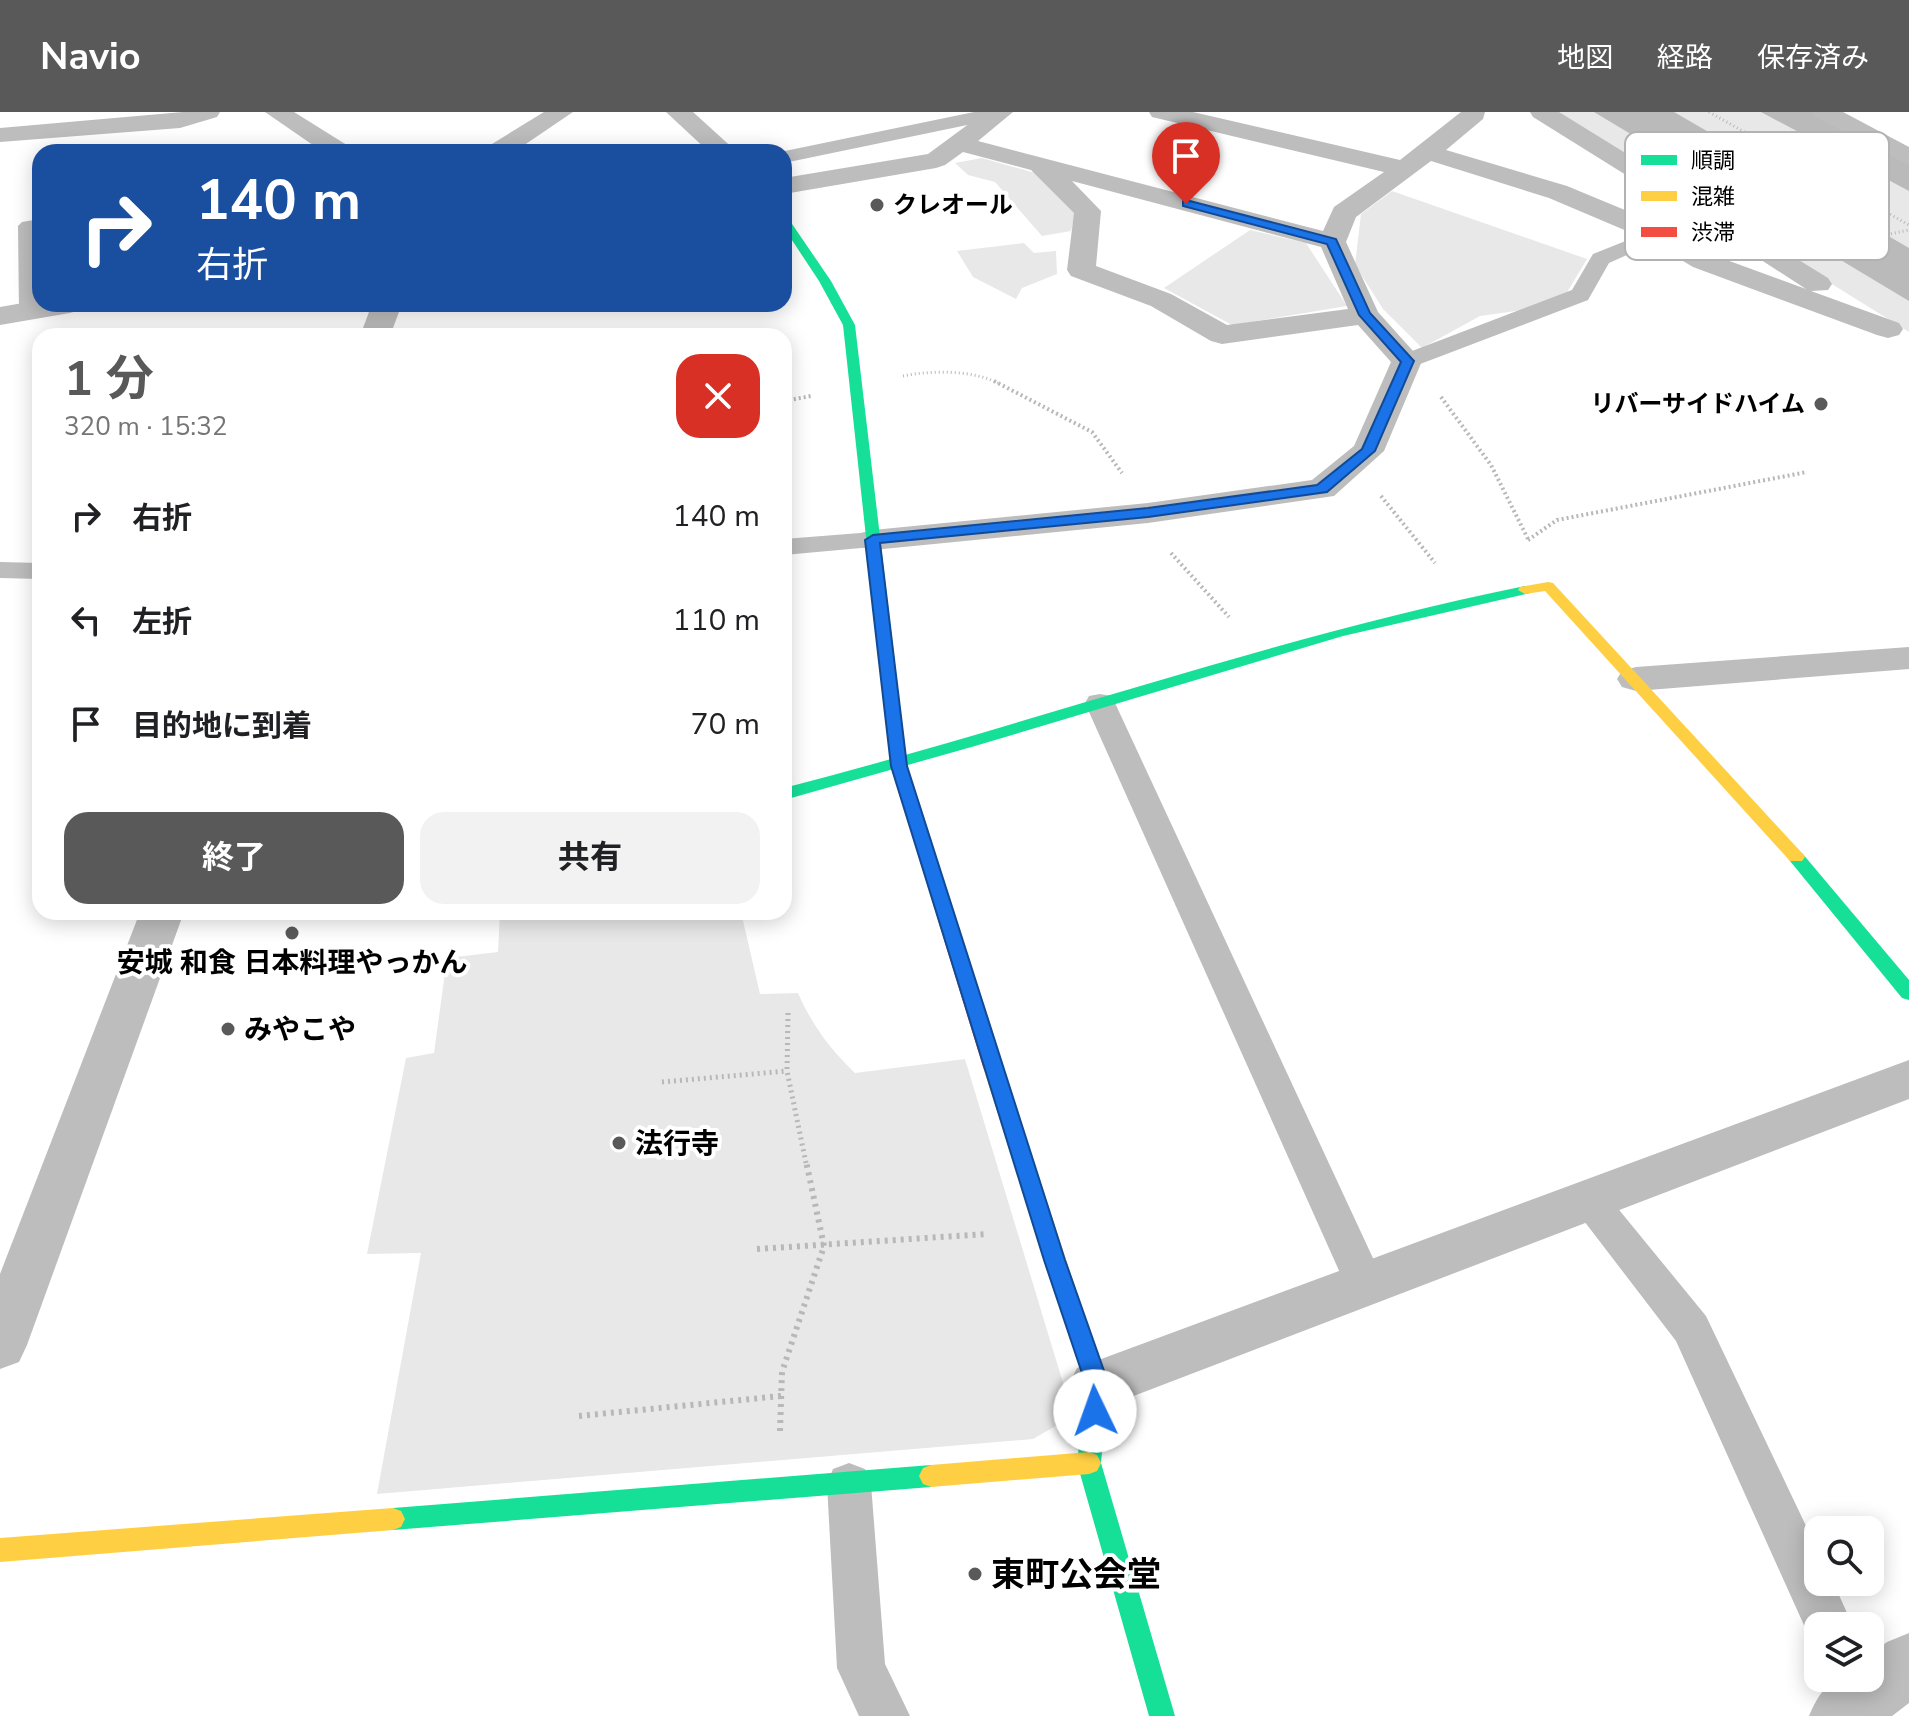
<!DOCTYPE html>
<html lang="ja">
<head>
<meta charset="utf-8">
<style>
	:root { --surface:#fff; --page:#f2f2f2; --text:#202124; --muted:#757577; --accent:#595959 }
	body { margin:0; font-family:"Nunito Sans","Noto Sans JP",sans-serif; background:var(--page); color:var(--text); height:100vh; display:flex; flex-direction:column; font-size:30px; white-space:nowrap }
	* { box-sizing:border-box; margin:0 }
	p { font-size:26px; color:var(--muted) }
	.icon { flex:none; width:44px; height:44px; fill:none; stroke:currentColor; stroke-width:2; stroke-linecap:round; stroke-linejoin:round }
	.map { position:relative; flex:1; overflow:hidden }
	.details { position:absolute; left:32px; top:216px; width:760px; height:592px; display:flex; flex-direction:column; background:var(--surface); border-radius:24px; box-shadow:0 4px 20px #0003 }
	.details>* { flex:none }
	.banner { position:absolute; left:32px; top:32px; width:760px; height:168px; border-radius:24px; box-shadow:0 4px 20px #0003; background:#1a4fa0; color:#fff; overflow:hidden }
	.buttons { position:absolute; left:1804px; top:1404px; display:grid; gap:16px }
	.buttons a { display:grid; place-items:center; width:80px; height:80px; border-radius:16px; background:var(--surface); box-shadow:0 4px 20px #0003; font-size:40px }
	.pin { position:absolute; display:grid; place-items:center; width:68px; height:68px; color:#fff; margin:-82px -34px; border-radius:50% 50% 50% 0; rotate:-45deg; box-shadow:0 0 8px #0007 }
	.pin .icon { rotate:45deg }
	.me { position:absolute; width:88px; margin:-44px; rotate:357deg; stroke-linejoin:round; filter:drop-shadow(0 0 6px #0008) }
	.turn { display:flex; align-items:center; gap:28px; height:168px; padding:0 32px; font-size:36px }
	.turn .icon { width:104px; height:104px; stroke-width:2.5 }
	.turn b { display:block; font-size:56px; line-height:68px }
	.round { display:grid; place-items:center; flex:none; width:84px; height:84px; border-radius:24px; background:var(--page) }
	.summary { display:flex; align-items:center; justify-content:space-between; height:136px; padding:0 32px }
	h1 { font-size:48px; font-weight:700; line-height:60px; color:var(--accent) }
	.primary-button { display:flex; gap:16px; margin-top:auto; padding:16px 32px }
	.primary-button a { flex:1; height:92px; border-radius:24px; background:var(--accent); color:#fff; font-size:32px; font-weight:700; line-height:92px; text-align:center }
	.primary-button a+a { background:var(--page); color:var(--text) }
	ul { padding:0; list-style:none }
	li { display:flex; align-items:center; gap:24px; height:104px; padding:0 32px }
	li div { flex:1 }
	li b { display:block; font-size:30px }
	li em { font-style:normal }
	header { display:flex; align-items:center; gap:48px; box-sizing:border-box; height:112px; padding:0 40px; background:var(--accent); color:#fff }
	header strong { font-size:38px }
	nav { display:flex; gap:44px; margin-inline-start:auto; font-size:28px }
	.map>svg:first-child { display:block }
</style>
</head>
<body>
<header>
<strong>Navio</strong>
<nav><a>地図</a><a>経路</a><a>保存済み</a></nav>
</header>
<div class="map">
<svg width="1909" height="1604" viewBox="0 0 1909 1604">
	<rect width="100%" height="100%" fill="#fff"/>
	<!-- green -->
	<g fill="#e8e8e8">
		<polygon points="1555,0 1779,0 1909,69 1909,220"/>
		<polygon points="982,46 1035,61 1076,100 1071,119 1042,124 995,70 968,63 955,51"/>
		<polygon points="1392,79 1587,147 1566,182 1523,198 1480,204 1422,236 1383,197 1355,153 1361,102"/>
		<polygon points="1250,118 1306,131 1347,194 1232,213 1164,176"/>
		<polygon points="1024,131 1034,141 1056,139 1057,162 1022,176 1016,187 973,165 957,139"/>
		<path d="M 500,800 L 741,800 L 760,882 L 798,881 C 812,913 830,937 855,961 L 965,947 L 1073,1304 L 1033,1327 L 377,1382 L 421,1141 L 367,1142 L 406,946 L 434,941 L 447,846 L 498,840 Z"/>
	</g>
	<!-- water -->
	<g fill="#bababa">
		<polygon points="1594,0 1674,0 1909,136 1909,189"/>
		<polygon points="1761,0 1819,0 1909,47 1909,79"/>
	</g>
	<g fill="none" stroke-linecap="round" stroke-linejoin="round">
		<!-- path-far3 -->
		<g stroke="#b8b8b8" stroke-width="3" stroke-dasharray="1 3" stroke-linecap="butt">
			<polyline points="1709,0 1909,113"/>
			<polyline points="1836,133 1909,118"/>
			<path d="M 903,264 C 932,258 972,258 998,271"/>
		</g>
		<!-- path-far2 -->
		<g stroke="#b8b8b8" stroke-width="4" stroke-dasharray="2 3" stroke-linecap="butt">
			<polyline points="994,269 1092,320 1122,361"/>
			<polyline points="1441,285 1491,353 1529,429"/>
			<polyline points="784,289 811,284"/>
			<polyline points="1381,384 1435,451"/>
			<polyline points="1528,428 1557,408 1807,360"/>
			<polyline points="1171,441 1229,505"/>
		</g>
		<!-- path-far1 -->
		<g stroke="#b8b8b8" stroke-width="5" stroke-dasharray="2 4" stroke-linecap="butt">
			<polyline points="788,901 787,959 806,1051"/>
			<polyline points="662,970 787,959"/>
		</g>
		<!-- path -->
		<g stroke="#b8b8b8" stroke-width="6" stroke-dasharray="3 5" stroke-linecap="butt">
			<polyline points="757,1137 987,1122"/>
			<polyline points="579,1304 781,1284"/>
			<polyline points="780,1319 782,1260 824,1134 806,1049"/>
		</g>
		<!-- lane -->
		<g fill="#bdbdbd" fill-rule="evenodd">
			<polygon points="974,0 1010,0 1001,6 784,51 784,40 780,40"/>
			<polygon points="40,107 41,197 38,202 22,202 19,197 18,114 22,110"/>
			<polygon points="1658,116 1669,122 1665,126 1609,151 1588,188 1415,254 1399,254 1395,249 1399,244 1572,178 1593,142"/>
			<polygon points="873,420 883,422 886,428 883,434 784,443 784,427"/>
			<polygon points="0,450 40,451 40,467 0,466"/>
			<polygon points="1100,582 1111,584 1115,591 1385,1172 1379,1184 1365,1189 1351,1184 1345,1172 1085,591 1089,584"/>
			<polygon points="1588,1072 1602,1077 1706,1204 1818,1439 1818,1470 1833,1470 1853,1514 1818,1514 1818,1533 1812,1531 1676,1229 1568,1088 1574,1077"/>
			<polygon points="849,1351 865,1357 871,1372 885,1552 910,1604 859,1604 837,1556 827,1372 833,1357"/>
		</g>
		<!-- street -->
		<g fill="#bdbdbd" fill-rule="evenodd">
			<polygon points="183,0 220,0 217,5 180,16 0,30 0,16"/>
			<polygon points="265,0 294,0 350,35 354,40 323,40"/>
			<polygon points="544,0 573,0 514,40 483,40 487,35"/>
			<polygon points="666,0 693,0 737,40 709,40"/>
			<path d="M 985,0 L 1013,0 L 978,29 L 1323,119 L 1334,95 L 1384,60 L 1152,5 L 1149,0 L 1193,0 L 1400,48 L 1461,0 L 1485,0 L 1483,7 L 1446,38 L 1567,74 L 1661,113 L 1695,106 L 1533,5 L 1530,0 L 1559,0 L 1828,166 L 1832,172 L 1828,178 L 1811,179 L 1899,211 L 1903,217 L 1899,223 L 1888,226 L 1877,223 L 1693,155 L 1648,128 L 1549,86 L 1431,49 L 1356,105 L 1346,130 L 1378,200 L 1422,249 L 1384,339 L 1334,384 L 1148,411 L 873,438 L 861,435 L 856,428 L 861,421 L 873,418 L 1148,391 L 1312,368 L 1354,334 L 1391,250 L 1358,213 L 1222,232 L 1211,229 L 1151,194 L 1071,164 L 1067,158 L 1074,101 L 1031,58 L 963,40 L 945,53 L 936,56 L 784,82 L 784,66 L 928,42 ZM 1072,69 L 1321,135 L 1348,197 L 1227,213 L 1171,182 L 1096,154 L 1101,99 ZM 1715,118 L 1806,177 L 1713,143 L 1682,125 Z"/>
			<polygon points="1812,0 1843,0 1909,35 1909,53 1815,5"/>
			<polygon points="40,188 40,192 85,192 80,198 70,201 0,213 0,195"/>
			<polygon points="372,192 402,192 390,224 360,224"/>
			<polygon points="1909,535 1909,557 1636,579 1622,575 1617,567 1622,559 1636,555"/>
			<polygon points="140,800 184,800 27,1233 19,1250 0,1257 0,1162"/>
			<polygon points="1909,948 1909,987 1097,1298 1077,1290 1069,1273 1077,1256"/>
			<path d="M 1909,1521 L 1909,1591 L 1892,1604 L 1809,1604 C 1824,1569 1834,1566 1870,1566 L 1870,1543 L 1887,1530 Z"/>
		</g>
		<!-- fast -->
		<g fill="#16e098" fill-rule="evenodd">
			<polygon points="784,105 788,106 831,169 855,213 904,628 896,633 888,628 843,213 819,169 784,116"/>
			<path d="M 1525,474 L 1530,475 L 1530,481 L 1343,524 L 975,634 L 784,688 L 784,676 C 1032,612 1273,525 1525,474 Z"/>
			<polygon points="1796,739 1802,741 1909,868 1909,888 1902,886 1790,749 1787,745 1790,741"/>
			<polygon points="1079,1211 1087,1214 1108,1273 1101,1351 1175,1604 1149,1604 1077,1351 1086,1273 1068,1221 1071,1214"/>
			<polygon points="931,1353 939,1356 943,1364 939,1372 931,1375 393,1418 385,1415 381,1407 385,1399 393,1396"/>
		</g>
		<!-- slow -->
		<g fill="#ffcf43" fill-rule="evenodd">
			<polygon points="1548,470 1553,471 1802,741 1805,745 1802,749 1790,749 1545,479 1525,482 1518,478 1520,475"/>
			<polygon points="993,948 1000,950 1003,955 1090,1221 1087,1228 1079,1231 1071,1228 1068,1221 983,955 986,950"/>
			<polygon points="1089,1340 1097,1343 1101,1351 1097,1359 1089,1362 931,1375 923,1372 919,1364 923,1356 931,1353"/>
			<polygon points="393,1396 401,1399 405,1407 401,1415 393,1418 0,1450 0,1426"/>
		</g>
		<!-- jam -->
		<polygon fill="#f24e42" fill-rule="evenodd" points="896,623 904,628 907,654 1003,955 1000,960 986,960 983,955 891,654 888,628"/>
	</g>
	<!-- route -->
	<polygon fill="#1a73e8" stroke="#114b97" stroke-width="2" points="1186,88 1336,127 1370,201 1414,249 1375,339 1327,380 1148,405 880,431 907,654 1065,1148 1109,1273 1103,1307 1095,1310 1087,1307 1083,1299 1086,1273 1044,1148 891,654 865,428 873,423 1148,396 1317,373 1362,337 1401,250 1359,203 1327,132 1183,94 1183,89"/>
	<!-- markers -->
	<g fill="#595959" stroke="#fff" stroke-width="3">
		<circle cx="877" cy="93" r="8"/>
		<circle cx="1821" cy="292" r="8"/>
		<circle cx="292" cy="821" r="8"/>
		<circle cx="228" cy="917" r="8"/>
		<circle cx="619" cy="1031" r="8"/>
		<circle cx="975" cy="1462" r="8"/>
	</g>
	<g text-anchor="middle" stroke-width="8" stroke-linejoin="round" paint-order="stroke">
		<!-- far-poi labels -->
		<g font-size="24" font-weight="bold" fill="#000" stroke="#fff" text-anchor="start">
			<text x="893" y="101">クレオール</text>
			<text x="1805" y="300" text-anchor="end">リバーサイドハイム</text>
		</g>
		<!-- poi labels -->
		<g font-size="28" font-weight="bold" fill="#000" stroke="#fff" text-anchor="start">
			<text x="292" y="860" text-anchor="middle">安城 和食 日本料理やっかん</text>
			<text x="244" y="927">みやこや</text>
			<text x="635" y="1041">法行寺</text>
		</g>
		<!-- near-poi labels -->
		<g font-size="34" font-weight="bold" fill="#000" stroke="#fff" text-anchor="start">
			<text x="991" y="1474">東町公会堂</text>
		</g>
	</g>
	<!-- legend -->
	<rect x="1625" y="20" width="264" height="128" rx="12" fill="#fff" stroke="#b2b2b2" stroke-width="2"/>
	<rect x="1641" y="43" width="36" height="10" fill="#16e098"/>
	<rect x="1641" y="79" width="36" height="10" fill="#ffcf43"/>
	<rect x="1641" y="115" width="36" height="10" fill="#f24e42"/>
	<g font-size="22" fill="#000">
		<text x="1691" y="56">順調</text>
		<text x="1691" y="92">混雑</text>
		<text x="1691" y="128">渋滞</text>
	</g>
</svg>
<div class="buttons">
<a><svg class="icon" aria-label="search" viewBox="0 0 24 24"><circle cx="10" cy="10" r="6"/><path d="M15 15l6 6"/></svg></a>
<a><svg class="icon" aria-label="layers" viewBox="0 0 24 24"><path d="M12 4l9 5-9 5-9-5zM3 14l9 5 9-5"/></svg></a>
</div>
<div class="pin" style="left:1186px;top:92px;background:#d93025"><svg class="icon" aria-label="arrive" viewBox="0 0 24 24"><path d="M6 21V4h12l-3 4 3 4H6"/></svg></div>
<svg class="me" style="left:1095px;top:1299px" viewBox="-20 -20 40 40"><circle r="19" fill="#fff"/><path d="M0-13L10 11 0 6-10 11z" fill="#1a73e8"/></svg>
<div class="banner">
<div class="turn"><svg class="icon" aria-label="right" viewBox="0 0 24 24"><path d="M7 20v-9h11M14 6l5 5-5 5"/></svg><div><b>140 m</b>右折</div></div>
</div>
<section class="details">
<div class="summary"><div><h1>1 分</h1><p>320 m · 15:32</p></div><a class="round" style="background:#d93025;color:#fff"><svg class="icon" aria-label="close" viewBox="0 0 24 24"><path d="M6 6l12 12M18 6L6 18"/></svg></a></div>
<ul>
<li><svg class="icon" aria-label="right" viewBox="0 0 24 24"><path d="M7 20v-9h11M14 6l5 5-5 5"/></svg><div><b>右折</b></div><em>140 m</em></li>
<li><svg class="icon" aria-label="left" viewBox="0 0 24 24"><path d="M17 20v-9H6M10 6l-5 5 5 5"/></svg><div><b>左折</b></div><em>110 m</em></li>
<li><svg class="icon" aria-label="arrive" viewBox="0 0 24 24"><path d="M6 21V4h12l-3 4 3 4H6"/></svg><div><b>目的地に到着</b></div><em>70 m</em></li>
</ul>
<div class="primary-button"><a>終了</a><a>共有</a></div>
</section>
</div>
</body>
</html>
